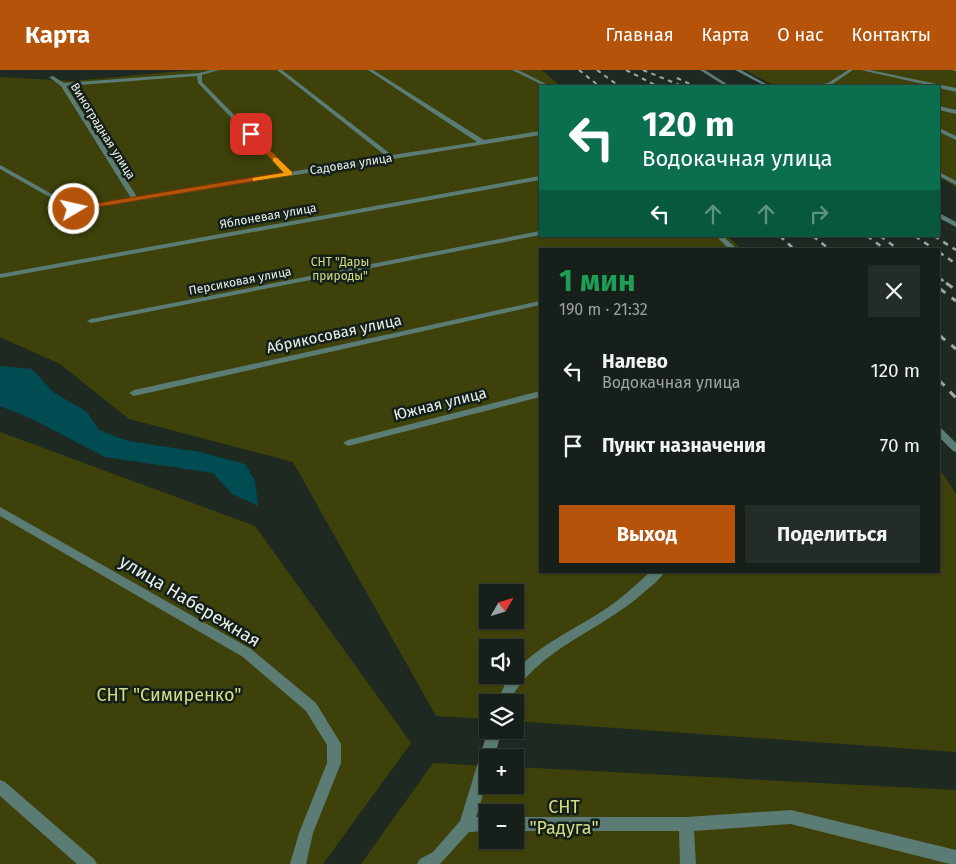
<!DOCTYPE html>
<html lang="ru">
<head>
<meta charset="utf-8">
<style>
	:root { --surface:#161f1a; --page:#232c27; --text:#f1f3f6; --muted:#9ea2a2; --line:#353d39; --accent:#b45309 }
	body { margin:0; font-family:"Fira Sans",sans-serif; background:var(--page); color:var(--text); height:100vh; display:flex; flex-direction:column; font-size:19px; white-space:nowrap }
	* { box-sizing:border-box; margin:0 }
	p { font-size:16px; color:var(--muted) }
	.icon { flex:none; width:28px; height:28px; fill:none; stroke:currentColor; stroke-width:2; stroke-linecap:round; stroke-linejoin:round }
	.map { position:relative; flex:1; overflow:hidden }
	.side { position:absolute; left:539px; top:178px; width:401px; height:325px; display:flex; flex-direction:column; background:var(--surface); border-radius:0px; box-shadow:0 1px 4px #0004,0 0 0 1px var(--line) }
	.side>* { flex:none }
	.top-card { position:absolute; left:539px; top:15px; width:401px; height:152px; border-radius:0px; box-shadow:0 1px 4px #0004,0 0 0 1px var(--line); background:#0b6e4f; color:#fff; overflow:hidden }
	.needle { width:32px; rotate:51deg }
	.fabs { position:absolute; left:479px; top:514px; display:grid; gap:10px }
	.fabs a { display:grid; place-items:center; width:45px; height:45px; border-radius:0px; background:var(--surface); box-shadow:0 1px 4px #0004,0 0 0 1px var(--line); font-size:25px }
	.pin { position:absolute; display:grid; place-items:center; width:42px; height:42px; color:#fff; margin:-21px; border-radius:10px; box-shadow:0 2px 8px #0006 }
	.me { position:absolute; width:55px; margin:-28px; rotate:81deg; stroke-linejoin:round; filter:drop-shadow(0 0 4px #0008) }
	.turn { display:flex; align-items:center; gap:18px; height:105px; padding:0 20px; font-size:22px }
	.turn .icon { width:65px; height:65px; stroke-width:2.5 }
	.turn b { display:block; font-size:35px; line-height:42px }
	.lanes { display:flex; align-items:center; height:48px; padding:0 20px; background:#0003; justify-content:center; gap:25px; direction:ltr }
	.lanes .off { opacity:.35 }
	.round { display:grid; place-items:center; flex:none; width:52px; height:52px; border-radius:0px; background:var(--page) }
	.summary { display:flex; align-items:center; justify-content:space-between; height:85px; padding:0 20px }
	h1 { font-size:30px; font-weight:700; line-height:38px; color:#1e9e55 }
	.primary-button { display:flex; gap:10px; margin-top:auto; padding:10px 20px }
	.primary-button a { flex:1; height:58px; border-radius:0px; background:var(--accent); color:#fff; font-size:20px; font-weight:700; line-height:58px; text-align:center }
	.primary-button a+a { background:var(--page); color:var(--text) }
	ul { padding:0; list-style:none }
	li { display:flex; align-items:center; gap:15px; height:75px; padding:0 20px }
	li div { flex:1 }
	li b { display:block; font-size:19px }
	li em { font-style:normal }
	header { display:flex; align-items:center; gap:30px; box-sizing:border-box; height:70px; padding:0 25px; background:var(--accent); color:#fff }
	header strong { font-size:24px }
	nav { display:flex; gap:28px; margin-inline-start:auto; font-size:18px }
	.map>svg:first-child { display:block }
</style>
</head>
<body>
<header>
<strong>Карта</strong>
<nav><a>Главная</a><a>Карта</a><a>О нас</a><a>Контакты</a></nav>
</header>
<div class="map">
<svg width="956" height="794" viewBox="0 0 956 794">
	<rect width="100%" height="100%" fill="#1e2922"/>
	<!-- green -->
	<g fill="#3e420a" fill-rule="evenodd">
		<path d="M 193,0 L 542,0 L 560,16 L 540,16 L 540,166 L 728,166 L 741,179 L 540,179 L 540,501 L 939,501 L 939,398 L 956,424 L 956,682 L 515,651 L 515,632 L 488,632 L 487,649 L 436,646 L 293,392 L 129,349 L 60,294 L 0,267 L 0,7 L 72,11 ZM 488,522 L 515,522 L 515,550 L 488,550 ZM 488,578 L 515,578 L 515,605 L 488,605 Z"/>
		<polygon points="745,0 956,0 956,117 939,107 939,16 775,16"/>
		<polygon points="0,362 255,456 411,673 323,794 0,794"/>
		<path d="M 433,693 L 487,696 L 488,715 L 515,715 L 515,697 L 956,720 L 956,794 L 361,794 ZM 488,742 L 515,742 L 515,770 L 488,770 Z"/>
	</g>
	<!-- water -->
	<polygon fill="#004c53" points="0,296 32,299 53,322 87,342 99,360 128,371 200,382 245,394 255,411 258,436 232,424 213,403 105,387 34,350 0,336"/>
	<g fill="none" stroke-linecap="round" stroke-linejoin="round">
		<!-- minor -->
		<g fill="#5b7b75" fill-rule="evenodd">
			<path d="M 211,0 L 219,0 L 202,5 L 202,12 L 290,102 L 386,86 L 277,0 L 282,0 L 392,85 L 477,72 L 368,0 L 373,0 L 484,70 L 540,61 L 540,65 L 74,141 L 0,99 L 0,95 L 2,96 L 75,137 L 131,128 L 61,16 L 49,7 L 53,6 L 64,13 L 199,3 ZM 197,6 L 198,13 L 284,103 L 137,127 L 66,16 Z"/>
			<polygon points="512,0 518,0 550,16 545,16"/>
			<polygon points="735,0 741,0 770,16 765,16"/>
			<polygon points="848,0 853,0 831,15 814,16 828,13"/>
			<polygon points="861,0 870,0 956,18 956,22 939,18 939,16 932,16"/>
			<rect x="953" y="0" width="3" height="1"/>
			<polygon points="939,36 956,40 956,44 939,40"/>
			<polygon points="939,58 956,66 956,70 939,62"/>
			<polygon points="939,102 956,111 956,115 939,106"/>
			<polygon points="540,106 540,110 0,208 0,204"/>
			<polygon points="540,161 540,165 91,253 87,251 91,249"/>
			<polygon points="716,166 723,166 737,179 729,179"/>
			<polygon points="540,231 540,235 134,326 129,323 134,320"/>
			<polygon points="540,321 540,327 348,376 343,373 348,370"/>
			<polygon points="939,358 942,359 956,373 956,382 953,381 939,367"/>
			<polygon points="0,437 251,579 316,633 341,674 341,693 313,763 306,794 290,794 299,763 327,693 327,675 306,641 243,587 0,446"/>
			<path d="M 651,501 L 665,501 C 660,510 650,517 643,523 C 601,561 535,580 509,632 L 497,632 L 506,612 L 512,605 L 515,605 L 515,602 C 538,575 574,560 604,540 C 621,529 636,515 651,501 Z"/>
			<polygon points="488,660 502,660 494,688 488,688 488,708 476,747 488,747 488,761 469,762 440,794 417,794 420,789 433,782 460,751"/>
			<polygon points="0,710 5,712 94,789 97,794 77,794 0,726"/>
			<polygon points="791,740 956,780 956,794 950,794 791,754 694,761 696,794 680,794 679,761 515,761 515,747 686,747"/>
		</g>
		<!-- tertiary -->
		<g fill="#5b7b75" fill-rule="evenodd">
			<polygon points="700,0 705,0 730,16 725,16"/>
			<polygon points="939,143 956,152 956,157 939,148"/>
		</g>
		<!-- rail-far2 -->
		<g stroke="#9fa8a3" stroke-width="2" stroke-dasharray="4.5 4.5" stroke-linecap="butt">
			<polyline points="579,0 599,16"/>
			<polyline points="597,0 619,16"/>
			<polyline points="626,0 657,16"/>
			<polyline points="643,0 682,16"/>
			<polyline points="677,8 694,16"/>
		</g>
		<!-- rail-far1 -->
		<g stroke="#9fa8a3" stroke-width="2.5" stroke-dasharray="5.5 5.5" stroke-linecap="butt">
			<polyline points="780,166 794,179"/>
			<polyline points="813,166 829,179"/>
			<polyline points="867,166 885,179"/>
			<polyline points="880,166 898,179"/>
			<polyline points="915,166 934,179"/>
			<polyline points="934,166 956,180"/>
			<polyline points="939,182 956,194"/>
			<polyline points="939,208 948,214"/>
		</g>
		<!-- rail -->
		<g stroke="#9fa8a3" stroke-width="3" stroke-dasharray="8 8" stroke-linecap="butt">
			<polyline points="946,213 956,220"/>
			<polyline points="939,218 956,231"/>
			<polyline points="939,265 956,279"/>
			<polyline points="939,310 956,328"/>
		</g>
	</g>
	<!-- route -->
	<polygon fill="#b45309" stroke="#753606" points="249,63 253,63 292,102 292,105 74,141 70,139 74,137 284,102 249,66"/>
	<!-- slow -->
	<polygon fill="#f59e0b" points="273,88 277,88 292,102 292,105 253,111 253,108 284,103 273,91"/>
	<g text-anchor="middle" stroke-width="5" stroke-linejoin="round" paint-order="stroke">
		<!-- far-street labels -->
		<g font-size="12" fill="#e9f0ec" stroke="#151f19">
			<text transform="translate(103 61) rotate(58)" y="4">Виноградная улица</text>
			<text transform="translate(351 94) rotate(-9)" y="4">Садовая улица</text>
			<text transform="translate(268 146) rotate(-10)" y="4">Яблоневая улица</text>
			<text transform="translate(240 211) rotate(-11)" y="4">Персиковая улица</text>
		</g>
		<!-- far-park labels -->
		<g font-size="12" fill="#d4de85" stroke="#151f19">
			<text x="340" y="196">СНТ "Дары<tspan x="340" dy="14">природы"</tspan></text>
		</g>
		<!-- street labels -->
		<g font-size="15" fill="#e9f0ec" stroke="#151f19">
			<text transform="translate(334 264) rotate(-12)" y="5">Абрикосовая улица</text>
			<text transform="translate(440 334) rotate(-14)" y="5">Южная улица</text>
		</g>
		<!-- near-street labels -->
		<g font-size="18" fill="#e9f0ec" stroke="#151f19">
			<text transform="translate(190 531) rotate(31)" y="6">улица Набережная</text>
		</g>
		<!-- near-park labels -->
		<g font-size="18" fill="#d4de85" stroke="#151f19">
			<text x="169" y="631">СНТ "Симиренко"</text>
			<text x="564" y="743">СНТ<tspan x="564" dy="21">"Радуга"</tspan></text>
		</g>
	</g>
</svg>
<div class="fabs">
<a><svg class="needle" viewBox="-14 -14 28 28"><path d="M0-13l5 13h-10z" fill="#e53935"/><path d="M0 13l5-13h-10z" fill="#9ea2a2"/></svg></a>
<a><svg class="icon" aria-label="sound" viewBox="0 0 24 24"><path d="M4 9h4l5-4v14l-5-4H4zM17 9q2 3 0 6"/></svg></a>
<a><svg class="icon" aria-label="layers" viewBox="0 0 24 24"><path d="M12 4l9 5-9 5-9-5zM3 14l9 5 9-5"/></svg></a>
<a>+</a>
<a>−</a>
</div>
<div class="pin" style="left:251px;top:64px;background:#d93025"><svg class="icon" aria-label="arrive" viewBox="0 0 24 24"><path d="M6 21V4h12l-3 4 3 4H6"/></svg></div>
<svg class="me" style="left:74px;top:139px" viewBox="-20 -20 40 40"><circle r="17" fill="#b45309" stroke="#fff" stroke-width="3"/><path d="M0-11L8 9 0 5-8 9z" fill="#fff"/></svg>
<div class="top-card">
<div class="turn"><svg class="icon" aria-label="left" viewBox="0 0 24 24"><path d="M17 20v-9H6M10 6l-5 5 5 5"/></svg><div><b>120 m</b>Водокачная улица</div></div>
<div class="lanes"><svg class="icon" aria-label="left" viewBox="0 0 24 24"><path d="M17 20v-9H6M10 6l-5 5 5 5"/></svg><svg class="icon off" aria-label="ahead" viewBox="0 0 24 24"><path d="M12 20V5M6 11l6-6 6 6"/></svg><svg class="icon off" aria-label="ahead" viewBox="0 0 24 24"><path d="M12 20V5M6 11l6-6 6 6"/></svg><svg class="icon off" aria-label="right" viewBox="0 0 24 24"><path d="M7 20v-9h11M14 6l5 5-5 5"/></svg></div>
</div>
<section class="side">
<div class="summary"><div><h1>1 мин</h1><p>190 m · 21:32</p></div><a class="round"><svg class="icon" aria-label="close" viewBox="0 0 24 24"><path d="M6 6l12 12M18 6L6 18"/></svg></a></div>
<ul>
<li><svg class="icon" aria-label="left" viewBox="0 0 24 24"><path d="M17 20v-9H6M10 6l-5 5 5 5"/></svg><div><b>Налево</b><p>Водокачная улица</p></div><em>120 m</em></li>
<li><svg class="icon" aria-label="arrive" viewBox="0 0 24 24"><path d="M6 21V4h12l-3 4 3 4H6"/></svg><div><b>Пункт назначения</b></div><em>70 m</em></li>
</ul>
<div class="primary-button"><a>Выход</a><a>Поделиться</a></div>
</section>
</div>
</body>
</html>
